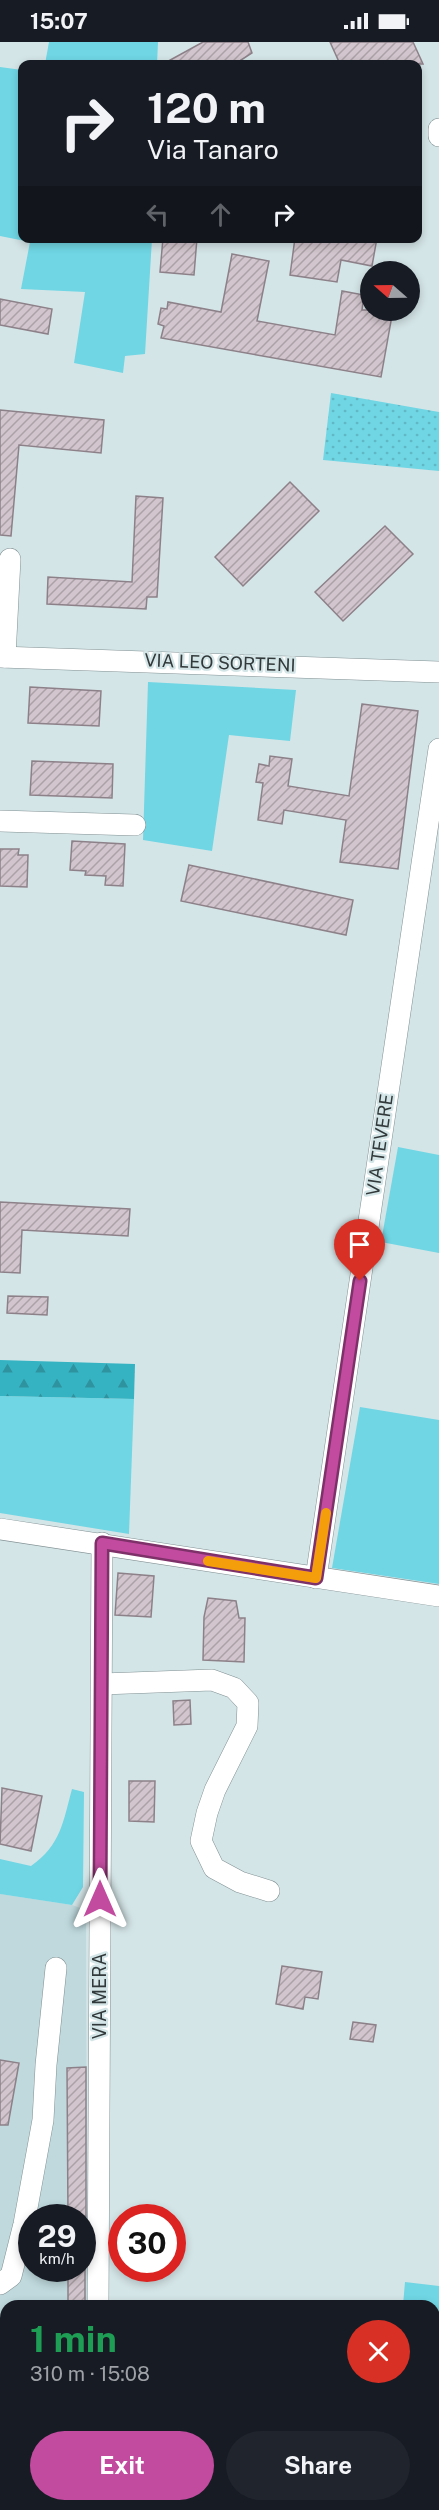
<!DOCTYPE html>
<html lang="en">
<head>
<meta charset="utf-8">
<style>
	:root { --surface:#171b24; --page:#20242c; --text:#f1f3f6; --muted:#9ea1a6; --accent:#c24ba0 }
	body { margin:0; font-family:"Public Sans",sans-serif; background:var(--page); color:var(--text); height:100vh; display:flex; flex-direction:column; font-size:22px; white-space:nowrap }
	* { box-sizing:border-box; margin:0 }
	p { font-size:20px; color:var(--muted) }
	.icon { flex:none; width:33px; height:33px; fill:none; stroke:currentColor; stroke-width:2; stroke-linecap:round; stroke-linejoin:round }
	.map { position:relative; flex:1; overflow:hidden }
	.drawer { position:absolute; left:0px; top:2258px; width:440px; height:212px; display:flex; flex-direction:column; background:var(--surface); border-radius:18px 18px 0 0; box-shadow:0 3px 9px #0003 }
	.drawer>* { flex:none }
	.top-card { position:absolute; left:18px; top:18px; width:404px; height:183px; border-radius:12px; box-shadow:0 3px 9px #0003; background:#171b24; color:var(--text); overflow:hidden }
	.needle { width:39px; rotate:290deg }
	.buttons { position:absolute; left:360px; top:219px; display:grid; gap:12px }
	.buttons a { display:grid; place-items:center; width:60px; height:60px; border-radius:50%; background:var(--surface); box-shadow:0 3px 9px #0003; font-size:30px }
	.speed { position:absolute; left:18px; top:2162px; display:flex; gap:12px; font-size:30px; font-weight:700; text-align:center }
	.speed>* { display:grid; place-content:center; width:78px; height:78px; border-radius:50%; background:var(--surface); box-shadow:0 3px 9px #0003; line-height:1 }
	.speed small { font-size:15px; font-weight:400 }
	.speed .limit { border:9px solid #d22; background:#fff; color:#111 }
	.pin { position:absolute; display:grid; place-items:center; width:51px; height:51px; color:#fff; margin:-62px -26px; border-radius:50% 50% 50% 0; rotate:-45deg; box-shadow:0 0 6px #0007 }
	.pin .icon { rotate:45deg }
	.me { position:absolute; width:66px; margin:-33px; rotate:0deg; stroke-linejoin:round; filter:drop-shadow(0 0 4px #0008) }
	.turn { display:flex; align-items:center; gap:21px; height:126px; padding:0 30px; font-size:27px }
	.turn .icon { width:78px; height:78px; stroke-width:2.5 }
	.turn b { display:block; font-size:42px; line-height:51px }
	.lanes { display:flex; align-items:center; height:57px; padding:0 30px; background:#0003; justify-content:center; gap:30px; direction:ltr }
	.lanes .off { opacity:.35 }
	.round { display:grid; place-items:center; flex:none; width:63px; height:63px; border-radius:32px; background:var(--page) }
	.summary { display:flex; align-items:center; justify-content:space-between; height:102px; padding:0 30px }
	h1 { font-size:36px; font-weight:700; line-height:45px; color:#1e9e55 }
	.cta { display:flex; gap:12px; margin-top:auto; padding:12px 30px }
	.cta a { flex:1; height:69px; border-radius:36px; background:var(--accent); color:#fff; font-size:24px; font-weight:700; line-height:69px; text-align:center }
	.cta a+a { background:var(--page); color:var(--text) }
	.status { display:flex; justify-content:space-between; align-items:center; height:42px; padding:0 30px; background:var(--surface); direction:ltr }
	.status svg { height:16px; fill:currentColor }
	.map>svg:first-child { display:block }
</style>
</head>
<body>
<div class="status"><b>15:07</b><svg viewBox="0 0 49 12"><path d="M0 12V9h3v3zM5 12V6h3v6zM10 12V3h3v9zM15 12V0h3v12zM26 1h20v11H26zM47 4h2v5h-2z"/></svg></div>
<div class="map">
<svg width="439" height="2468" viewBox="0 0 439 2468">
	<defs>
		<pattern id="forest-firs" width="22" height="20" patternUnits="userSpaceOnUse" patternTransform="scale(1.5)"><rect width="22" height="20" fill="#36b3c2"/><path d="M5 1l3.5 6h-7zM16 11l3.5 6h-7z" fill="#2e939f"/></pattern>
		<pattern id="park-dots" width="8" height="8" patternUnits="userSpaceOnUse" patternTransform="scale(1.5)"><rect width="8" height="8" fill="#70d6e4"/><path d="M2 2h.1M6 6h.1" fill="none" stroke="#61b8c4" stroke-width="1.8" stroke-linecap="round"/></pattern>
		<pattern id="building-hatch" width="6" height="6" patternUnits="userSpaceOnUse" patternTransform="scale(1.5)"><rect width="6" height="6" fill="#d2c5cd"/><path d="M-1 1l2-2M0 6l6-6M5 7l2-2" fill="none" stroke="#aba1a7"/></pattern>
	</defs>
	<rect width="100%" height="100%" fill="#d4e5e7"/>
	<!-- built -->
	<path fill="#bfd9dd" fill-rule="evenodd" d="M 0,1852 L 72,1863 L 86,1868 L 87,2263 L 6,2264 L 6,2389 L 0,2388 ZM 32,2175 L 82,2175 L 82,2226 L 32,2226 Z"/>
	<!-- green -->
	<g fill="#70d6e4">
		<polygon points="49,0 158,0 157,22 45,22"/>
		<polygon points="0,25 22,28 22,196 152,197 145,312 125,314 123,331 74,321 85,250 21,247 30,200 0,194"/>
		<polygon points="148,640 296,648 290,699 229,693 212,809 143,798"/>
		<polygon points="398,1105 439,1113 439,1211 381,1200"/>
		<polygon points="0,1354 134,1357 129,1492 0,1471"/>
		<polygon points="360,1365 439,1378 439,1542 332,1526"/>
		<path d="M 72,1747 L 84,1750 L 83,1845 L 72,1863 L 0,1852 L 0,1817 L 31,1824 C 61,1803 63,1780 72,1747 Z"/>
		<polygon points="405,2240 439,2244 439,2339 434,2339 434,2264 403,2263"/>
		<polygon points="212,2463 376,2463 375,2468 247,2468"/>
	</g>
	<!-- forest -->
	<polygon fill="url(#forest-firs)" points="0,1318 135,1322 134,1357 0,1354"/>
	<!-- park -->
	<polygon fill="url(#park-dots)" points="331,351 439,370 439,429 323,418"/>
	<!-- building -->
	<g fill="url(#building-hatch)" stroke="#8d8189" stroke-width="1.5">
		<polygon points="203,0 248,0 252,11 241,18 244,22 163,22"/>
		<polygon points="330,0 413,0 423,22 340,22"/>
		<polygon points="163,196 197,196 194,233 160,230"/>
		<polygon points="295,196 377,196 372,224 341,218 337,240 290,233"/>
		<polygon points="232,212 269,219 257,279 335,293 342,249 364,253 362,268 393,268 381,335 161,296 164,284 158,282 161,266 167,267 168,260 221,270"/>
		<polygon points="0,257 52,267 48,292 0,283"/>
		<polygon points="0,368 104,378 101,411 19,403 11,494 0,493"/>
		<polygon points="290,440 319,469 243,544 215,515"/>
		<polygon points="136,454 163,456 157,555 147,555 146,567 47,562 48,535 132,540"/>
		<polygon points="385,484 413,512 343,579 315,550"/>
		<polygon points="30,645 101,649 99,684 28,681"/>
		<polygon points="362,662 418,669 398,827 340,820 346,778 284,768 282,782 258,778 263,741 256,740 259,722 269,724 270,714 292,717 288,744 349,754"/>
		<polygon points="32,719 113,722 112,756 30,753"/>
		<polygon points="72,799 125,802 123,844 105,843 106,834 85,833 86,829 70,828"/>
		<polygon points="0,807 19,807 18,813 28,813 27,845 0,844"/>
		<polygon points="189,823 353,858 346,893 181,859"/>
		<polygon points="0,1160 130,1167 128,1194 22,1188 20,1231 0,1230"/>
		<polygon points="8,1254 48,1255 47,1273 7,1271"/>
		<polygon points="118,1531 154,1534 151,1575 115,1573"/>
		<polygon points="208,1556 236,1559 239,1576 245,1576 244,1620 203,1618 204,1575"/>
		<polygon points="190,1658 191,1682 174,1683 173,1659"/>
		<polygon points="129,1739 155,1739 154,1780 129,1779"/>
		<polygon points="2,1746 42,1754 31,1809 0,1802"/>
		<polygon points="282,1924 322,1930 318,1957 305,1955 303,1967 276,1962"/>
		<polygon points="353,1980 376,1983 373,2000 350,1997"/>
		<polygon points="0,2018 19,2021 8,2083 0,2083"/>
		<polygon points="86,2025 86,2175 68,2175 67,2026"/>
		<rect x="68" y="2226" width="17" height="38"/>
	</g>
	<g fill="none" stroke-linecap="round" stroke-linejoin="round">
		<!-- minor casing -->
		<g stroke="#819093" stroke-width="22">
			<g id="minor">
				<polyline points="439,87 439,94"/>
				<polyline points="0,615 439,630"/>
				<polyline points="5,615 10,517"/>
				<polyline points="0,779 135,783"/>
				<polyline points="0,1487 439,1554"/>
				<polyline points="316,1536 439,707"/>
				<polyline points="102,1642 212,1638 234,1646 248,1661 247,1684 215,1748 207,1771 201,1799 214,1826 240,1840 269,1849"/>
				<polyline points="0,2242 11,2234 24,2182 43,2078 46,2023 56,1926"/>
				<polyline points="98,2264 102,1501"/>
				<polyline points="97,2463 97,2468"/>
				<polyline points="139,2463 173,2468"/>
			</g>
		</g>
		<!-- minor -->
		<use href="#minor" stroke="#fff" stroke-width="21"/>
	</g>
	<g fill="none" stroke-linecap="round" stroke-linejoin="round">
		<!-- route casing -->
		<g stroke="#7e3168" stroke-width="15">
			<polyline id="route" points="100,1857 102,1501 316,1536 360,1239"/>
		</g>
		<!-- route -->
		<use href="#route" stroke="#c24ba0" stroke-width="10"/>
		<!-- slow -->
		<polyline stroke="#f59e0b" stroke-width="10" points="208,1519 316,1536 326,1471"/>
	</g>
	<g text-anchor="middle" stroke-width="4.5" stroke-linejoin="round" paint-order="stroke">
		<!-- street labels -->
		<g font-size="18" fill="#32393a" stroke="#d4e5e7">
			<text transform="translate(220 621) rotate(2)" y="6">VIA LEO SORTENI</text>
			<text transform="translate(380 1103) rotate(-82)" y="6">VIA TEVERE</text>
			<text transform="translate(100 1954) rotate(-90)" y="6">VIA MERA</text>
		</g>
	</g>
</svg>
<div class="buttons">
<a><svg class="needle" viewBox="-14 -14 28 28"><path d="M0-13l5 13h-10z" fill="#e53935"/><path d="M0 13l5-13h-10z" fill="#9ea1a6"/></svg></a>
</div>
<div class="speed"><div>29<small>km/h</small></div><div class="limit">30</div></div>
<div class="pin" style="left:360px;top:1239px;background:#d93025"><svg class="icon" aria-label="arrive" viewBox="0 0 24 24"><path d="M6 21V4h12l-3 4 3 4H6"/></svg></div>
<svg class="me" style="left:100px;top:1857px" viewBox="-20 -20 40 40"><path d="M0-17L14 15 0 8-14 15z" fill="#c24ba0" stroke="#fff" stroke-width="4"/></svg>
<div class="top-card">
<div class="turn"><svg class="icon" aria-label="right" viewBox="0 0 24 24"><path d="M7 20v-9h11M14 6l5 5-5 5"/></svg><div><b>120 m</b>Via Tanaro</div></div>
<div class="lanes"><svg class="icon off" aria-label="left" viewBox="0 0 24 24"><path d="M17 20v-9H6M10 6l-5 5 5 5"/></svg><svg class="icon off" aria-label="ahead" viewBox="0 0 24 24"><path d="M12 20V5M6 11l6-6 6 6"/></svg><svg class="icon" aria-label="right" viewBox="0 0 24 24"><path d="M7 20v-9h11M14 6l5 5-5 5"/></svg></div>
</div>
<section class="drawer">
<div class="summary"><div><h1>1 min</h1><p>310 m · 15:08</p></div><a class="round" style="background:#d93025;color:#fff"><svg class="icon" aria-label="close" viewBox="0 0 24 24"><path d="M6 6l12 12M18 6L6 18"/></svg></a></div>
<div class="cta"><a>Exit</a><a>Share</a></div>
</section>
</div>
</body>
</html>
